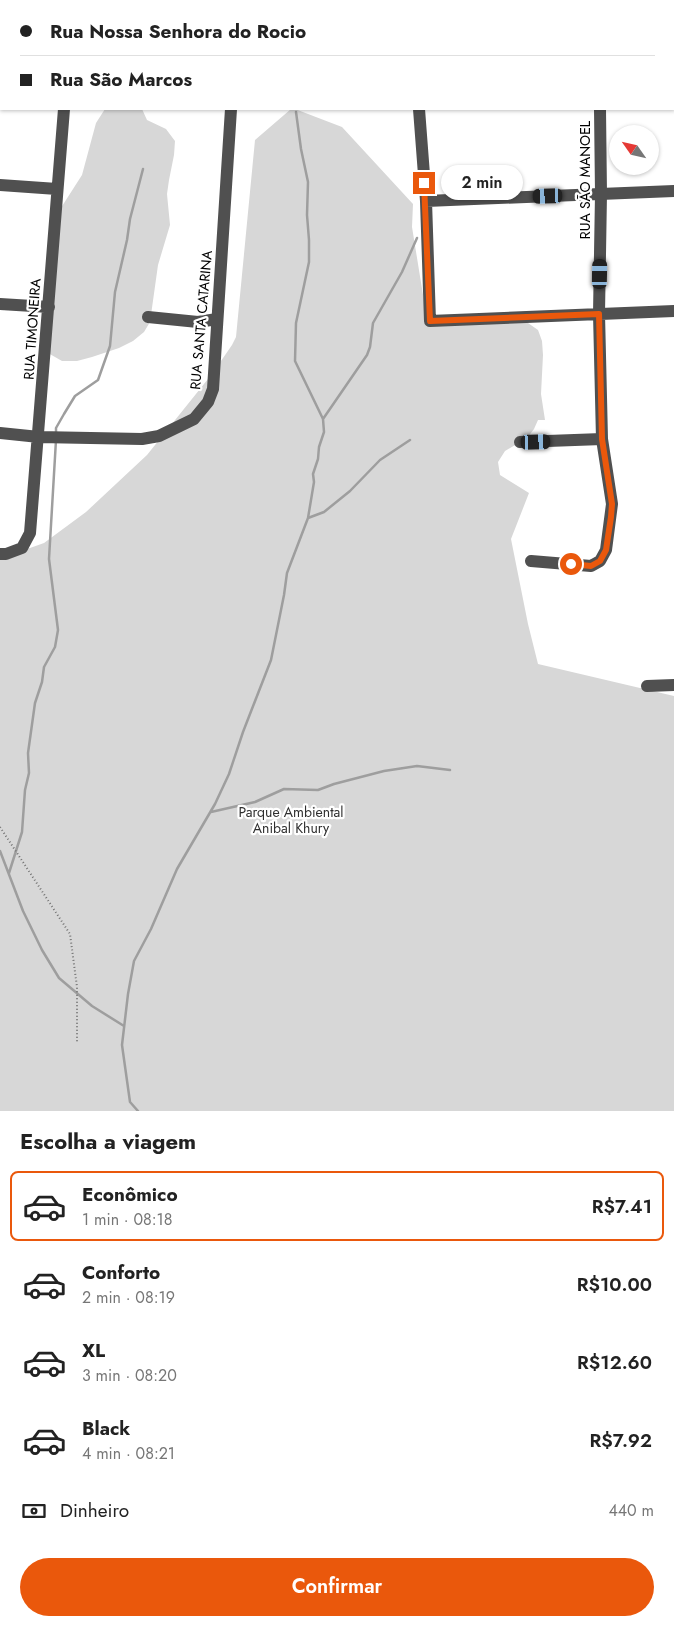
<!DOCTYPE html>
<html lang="pt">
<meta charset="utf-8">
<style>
:root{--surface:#fff;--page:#f2f2f2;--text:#222;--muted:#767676;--line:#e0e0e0;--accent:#ea580c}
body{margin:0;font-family:Jost,sans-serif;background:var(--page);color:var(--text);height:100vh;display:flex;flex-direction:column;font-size:19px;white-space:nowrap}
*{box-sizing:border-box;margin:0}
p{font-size:16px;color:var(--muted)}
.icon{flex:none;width:28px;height:28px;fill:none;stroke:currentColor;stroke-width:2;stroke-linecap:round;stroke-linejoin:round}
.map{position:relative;height:1111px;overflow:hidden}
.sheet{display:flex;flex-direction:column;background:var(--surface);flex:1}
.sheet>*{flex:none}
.guide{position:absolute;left:0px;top:0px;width:675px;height:110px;box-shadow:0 1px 4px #0004;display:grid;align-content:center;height:110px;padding:0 20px;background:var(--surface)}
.needle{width:32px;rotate:304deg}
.fabs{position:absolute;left:609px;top:125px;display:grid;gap:10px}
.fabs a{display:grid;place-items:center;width:50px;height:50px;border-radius:50%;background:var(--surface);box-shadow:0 1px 4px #0004;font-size:25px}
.end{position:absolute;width:22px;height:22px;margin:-11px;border:6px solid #ea580c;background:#fff;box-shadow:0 0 0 2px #fff}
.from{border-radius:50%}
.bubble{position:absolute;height:35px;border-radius:18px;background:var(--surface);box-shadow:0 1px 4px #0004;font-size:16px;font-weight:600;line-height:35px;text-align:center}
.car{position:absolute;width:15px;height:30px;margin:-15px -8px;border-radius:6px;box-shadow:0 0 4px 1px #0007;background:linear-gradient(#222 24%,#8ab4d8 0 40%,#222 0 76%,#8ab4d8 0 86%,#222 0)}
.guide b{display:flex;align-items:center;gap:18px;height:48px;font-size:19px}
.guide b+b{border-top:1px solid var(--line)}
.guide i{width:12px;height:12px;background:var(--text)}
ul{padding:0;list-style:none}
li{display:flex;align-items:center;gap:15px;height:70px;margin:0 10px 8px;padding:0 10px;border:2px solid transparent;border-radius:8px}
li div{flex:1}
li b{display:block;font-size:19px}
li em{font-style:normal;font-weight:600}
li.current{border-color:var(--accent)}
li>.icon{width:45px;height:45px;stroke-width:1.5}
h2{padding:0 20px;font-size:22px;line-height:60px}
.pay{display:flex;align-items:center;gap:12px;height:55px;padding:0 20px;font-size:19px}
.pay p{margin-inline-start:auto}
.cta{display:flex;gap:10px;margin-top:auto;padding:10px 20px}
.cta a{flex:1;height:58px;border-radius:30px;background:var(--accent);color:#fff;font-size:20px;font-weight:600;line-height:58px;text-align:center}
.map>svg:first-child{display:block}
.green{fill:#d7d7d7}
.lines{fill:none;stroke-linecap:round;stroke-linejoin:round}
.stream{stroke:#9e9e9e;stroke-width:2.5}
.major-casing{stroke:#dbdbdb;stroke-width:15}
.path{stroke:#727272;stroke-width:2;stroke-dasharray:1 2.5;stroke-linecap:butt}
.minor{stroke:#505050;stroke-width:12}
.major{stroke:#000;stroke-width:12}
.route{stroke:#ea580c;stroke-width:6}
.labels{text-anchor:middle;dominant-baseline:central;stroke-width:4.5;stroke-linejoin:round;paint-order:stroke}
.street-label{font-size:14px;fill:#000;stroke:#fff}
.park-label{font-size:14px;fill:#2e2e2e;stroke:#fff}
</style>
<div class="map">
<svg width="674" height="1111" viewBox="0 0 674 1111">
<rect width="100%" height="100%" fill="#fff"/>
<path class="green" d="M105 109H142L147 120 166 129 175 141 174 155 169 180 167 194 170 225 158 265 150 322 144 332 133 341 119 348 92 357 77 361H62L48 353 57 214 82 175 96 123Z
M291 109H295L342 127 413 204 412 227 424 301 437 319 528 323 538 330 542 341 543 355 541 394 545 420H538L534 429 527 438 505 451 498 462 500 475 529 493 511 539 528 624 538 664 674 696V1111H0V555L30 548 44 543 86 512 147 455 212 374 232 345 236 337 255 140Z"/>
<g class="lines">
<path class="stream" d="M323 419 367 355 370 347 373 323 402 272 417 238
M56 432V428L64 414 75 396 98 380 110 346 115 292 127 240 130 219 143 169
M308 518 324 512 350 491 380 460 410 440
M211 812 255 802 284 789 318 790 334 784 384 771 417 766 450 770
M0 851 23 911 42 950 59 978 92 1006 124 1026
M9 873 22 832 25 790 29 773 28 753 35 703 42 682 44 667 55 647 58 630 49 559 56 440
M138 1111 130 1102 122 1045 128 994 134 961 151 929 177 869 215 804 229 774 243 732 271 660 284 595 287 573 308 518 314 482 313 474 318 459 319 447 324 432 323 419 295 361 296 323 309 262V240L307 215 308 182 301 149 296 112"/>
<g class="major-casing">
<path id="major" d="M358 0 360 1
M467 1 469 0"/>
</g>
<path class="path" d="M0 827 70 934 77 987V1042"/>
<path class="minor" d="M74 1 75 0
M244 1V0
M600 1V0
M0 61H1
M419 109 426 201 430 321 674 311
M0 185 57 189
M426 201 674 191
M0 304 49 307
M148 317 198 322 217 319
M0 433 39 437 142 439 159 436 194 419 208 402 213 389 231 109
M520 442 602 439
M0 554H6L22 548 30 533 64 109
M531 561 591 566 600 561 606 550 612 504 602 439 599 314 601 194 600 109
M647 686 674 685"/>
<use href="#major" class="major"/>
</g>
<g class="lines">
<path class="route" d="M424 183 430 321 599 314 602 439 612 504 611 517 606 550 600 561 591 566 571 564"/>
</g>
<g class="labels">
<g class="street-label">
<text transform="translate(585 180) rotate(-90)">RUA SÃO MANOEL</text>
<text transform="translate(201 320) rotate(-85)">RUA SANTA CATARINA</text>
<text transform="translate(32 329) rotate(-86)">RUA TIMONEIRA</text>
</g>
<g class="park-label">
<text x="291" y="812">Parque Ambiental<tspan x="291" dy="16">Anibal Khury</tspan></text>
</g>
</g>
</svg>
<div class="fabs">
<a><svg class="needle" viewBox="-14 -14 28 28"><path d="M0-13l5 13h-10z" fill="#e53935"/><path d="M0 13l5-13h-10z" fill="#767676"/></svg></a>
</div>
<i class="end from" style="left:571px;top:564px"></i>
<i class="end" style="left:424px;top:183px"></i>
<div class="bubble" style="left:441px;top:165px;width:82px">2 min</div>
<i class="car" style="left:548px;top:196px;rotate:268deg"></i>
<i class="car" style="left:600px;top:274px;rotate:1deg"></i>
<i class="car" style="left:536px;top:442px;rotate:88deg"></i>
<div class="guide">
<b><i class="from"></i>Rua Nossa Senhora do Rocio</b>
<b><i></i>Rua São Marcos</b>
</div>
</div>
<section class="sheet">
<h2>Escolha a viagem</h2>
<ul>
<li class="current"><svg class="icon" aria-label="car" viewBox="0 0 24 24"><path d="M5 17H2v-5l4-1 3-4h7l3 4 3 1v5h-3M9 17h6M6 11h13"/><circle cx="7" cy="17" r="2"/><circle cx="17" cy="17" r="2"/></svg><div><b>Econômico</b><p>1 min · 08:18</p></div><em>R$7.41</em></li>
<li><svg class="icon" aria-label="car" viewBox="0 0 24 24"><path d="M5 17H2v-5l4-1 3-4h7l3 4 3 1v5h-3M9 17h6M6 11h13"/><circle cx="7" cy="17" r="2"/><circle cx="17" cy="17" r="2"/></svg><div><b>Conforto</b><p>2 min · 08:19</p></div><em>R$10.00</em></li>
<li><svg class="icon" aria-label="car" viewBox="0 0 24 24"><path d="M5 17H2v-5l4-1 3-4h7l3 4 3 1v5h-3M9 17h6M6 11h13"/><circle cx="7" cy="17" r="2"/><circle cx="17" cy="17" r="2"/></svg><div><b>XL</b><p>3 min · 08:20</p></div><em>R$12.60</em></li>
<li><svg class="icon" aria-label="car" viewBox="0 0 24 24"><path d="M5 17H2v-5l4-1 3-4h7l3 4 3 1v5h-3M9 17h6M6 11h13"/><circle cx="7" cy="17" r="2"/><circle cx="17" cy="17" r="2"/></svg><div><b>Black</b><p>4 min · 08:21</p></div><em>R$7.92</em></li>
</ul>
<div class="pay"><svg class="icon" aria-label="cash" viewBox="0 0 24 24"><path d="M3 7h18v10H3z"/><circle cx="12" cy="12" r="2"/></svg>Dinheiro<p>440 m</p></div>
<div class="cta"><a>Confirmar</a></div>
</section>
